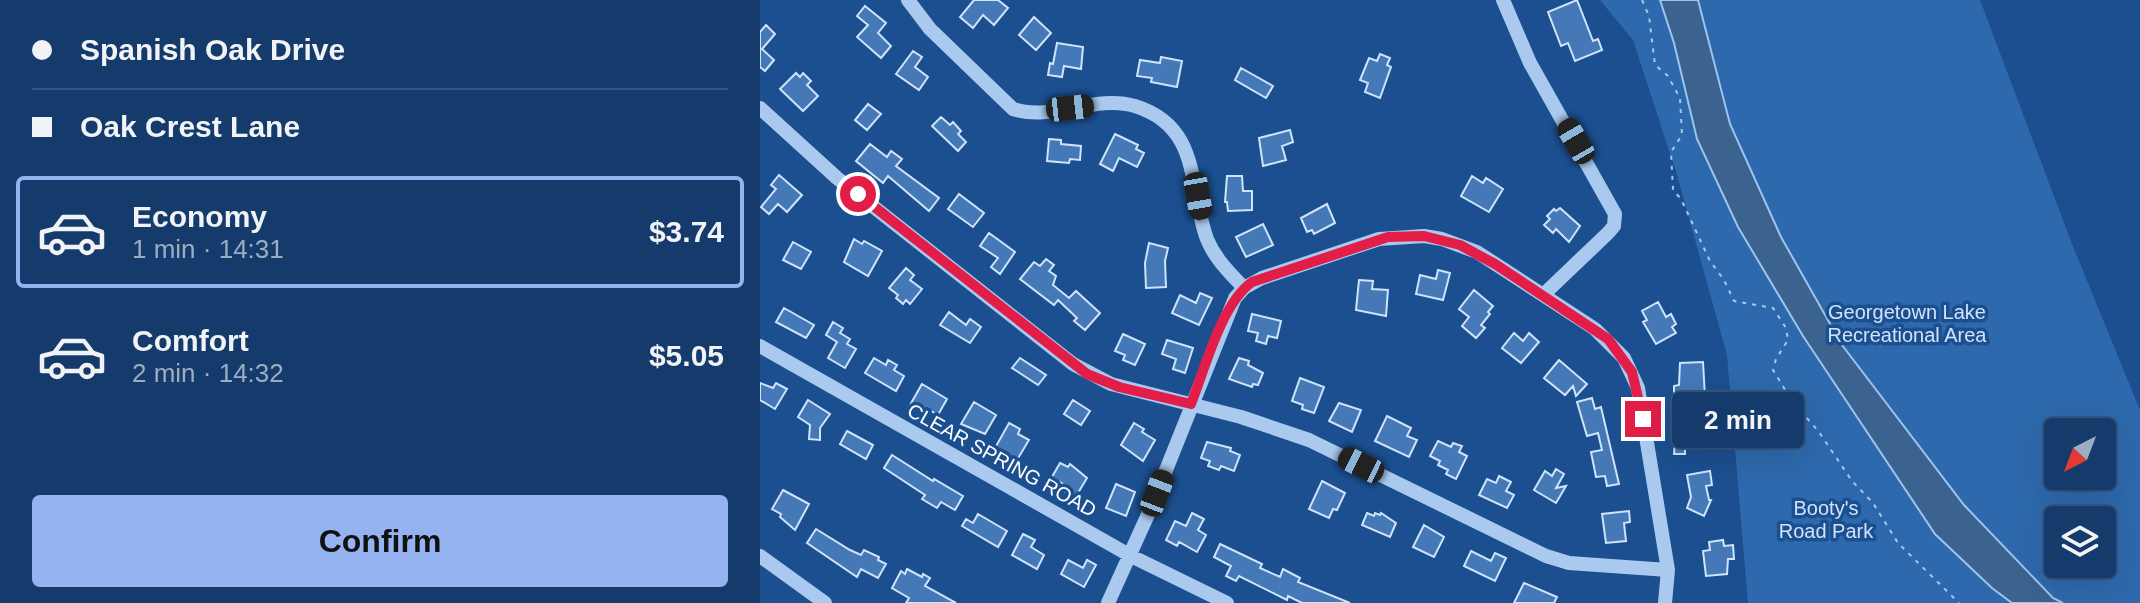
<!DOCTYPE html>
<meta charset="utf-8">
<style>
:root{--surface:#143b6b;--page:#1d4271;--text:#f1f3f6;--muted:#9dadc1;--line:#33557e;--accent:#95b2f1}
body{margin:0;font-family:Helvetica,sans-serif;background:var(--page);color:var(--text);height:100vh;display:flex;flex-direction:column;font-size:30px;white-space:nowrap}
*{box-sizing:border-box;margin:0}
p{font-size:26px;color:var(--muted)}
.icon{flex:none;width:44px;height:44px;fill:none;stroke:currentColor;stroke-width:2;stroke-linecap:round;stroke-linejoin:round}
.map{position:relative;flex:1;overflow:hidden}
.panel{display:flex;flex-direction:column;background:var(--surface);width:760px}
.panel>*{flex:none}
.banner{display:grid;align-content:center;height:176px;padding:0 32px;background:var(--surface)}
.needle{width:52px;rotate:222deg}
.controls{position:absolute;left:1284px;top:418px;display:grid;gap:16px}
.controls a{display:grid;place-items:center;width:72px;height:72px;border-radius:8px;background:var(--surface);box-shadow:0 8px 32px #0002,0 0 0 2px var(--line);font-size:40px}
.end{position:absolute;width:36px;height:36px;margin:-18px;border:10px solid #e11d48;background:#fff;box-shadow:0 0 0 4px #fff}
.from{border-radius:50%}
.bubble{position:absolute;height:56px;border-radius:8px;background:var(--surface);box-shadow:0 8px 32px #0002,0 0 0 2px var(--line);font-size:26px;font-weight:700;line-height:56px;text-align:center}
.car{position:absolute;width:24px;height:48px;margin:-24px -12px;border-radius:10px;box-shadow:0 0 6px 2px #0007;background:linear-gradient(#222 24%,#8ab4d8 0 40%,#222 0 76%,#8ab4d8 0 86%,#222 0)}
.banner b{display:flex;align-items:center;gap:28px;height:76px;font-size:30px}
.banner b+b{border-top:2px solid var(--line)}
.banner i{width:20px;height:20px;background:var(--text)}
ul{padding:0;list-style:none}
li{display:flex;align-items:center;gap:24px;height:112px;margin:0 16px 12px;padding:0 16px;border:4px solid transparent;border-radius:8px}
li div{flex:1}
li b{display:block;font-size:30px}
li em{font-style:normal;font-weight:700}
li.current{border-color:var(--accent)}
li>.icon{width:72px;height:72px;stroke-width:1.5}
.cta{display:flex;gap:16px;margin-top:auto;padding:16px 32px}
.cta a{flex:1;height:92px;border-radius:8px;background:var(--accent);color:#111;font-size:32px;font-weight:700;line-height:92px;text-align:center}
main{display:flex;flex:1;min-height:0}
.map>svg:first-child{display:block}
.green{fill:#2e69ad;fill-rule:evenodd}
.water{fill:#3c6290;stroke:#9cc4f0;stroke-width:2}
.building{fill:#4478b7;stroke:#cfe3fa;stroke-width:2}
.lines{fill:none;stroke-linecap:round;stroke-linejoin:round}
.path{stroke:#a9c9ee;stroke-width:2;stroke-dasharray:4 6;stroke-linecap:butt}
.minor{stroke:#a9c9ee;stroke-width:14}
.route{stroke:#e11d48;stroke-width:10}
.labels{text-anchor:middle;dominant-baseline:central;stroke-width:7;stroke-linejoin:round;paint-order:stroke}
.park-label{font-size:20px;fill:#cfe3fa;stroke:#1b4f8f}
.street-label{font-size:20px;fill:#fff;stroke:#1b4f8f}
</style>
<main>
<section class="panel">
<div class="banner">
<b><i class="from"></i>Spanish Oak Drive</b>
<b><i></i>Oak Crest Lane</b>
</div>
<ul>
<li class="current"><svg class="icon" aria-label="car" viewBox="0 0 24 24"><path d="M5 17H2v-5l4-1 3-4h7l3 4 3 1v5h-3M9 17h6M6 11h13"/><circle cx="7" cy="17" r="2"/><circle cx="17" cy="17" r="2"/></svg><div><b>Economy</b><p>1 min · 14:31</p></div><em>$3.74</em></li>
<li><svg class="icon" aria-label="car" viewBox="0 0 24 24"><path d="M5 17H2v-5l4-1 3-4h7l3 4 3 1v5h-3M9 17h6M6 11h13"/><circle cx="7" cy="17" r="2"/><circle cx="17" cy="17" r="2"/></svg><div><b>Comfort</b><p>2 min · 14:32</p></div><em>$5.05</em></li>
</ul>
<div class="cta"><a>Confirm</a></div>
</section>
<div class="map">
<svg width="1380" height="603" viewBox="0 0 1380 603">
<rect width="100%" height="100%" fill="#1b4f8f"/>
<path class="green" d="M840 0H1220L1312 244 1380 410V603H988L967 355 917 175 873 40ZM1298 432H1342V476H1298ZM1298 520H1342V564H1298Z"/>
<path class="water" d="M900 0H938L970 124 1021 237 1082 345 1204 505 1293 598 1303 603H1252L1232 588 1175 534 1043 336 978 227 937 139 914 43Z"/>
<path class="building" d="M214 0H238L248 8 234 25 223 15 213 28 200 17Z
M817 0 833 41 838 39 842 50 815 61 808 43 801 46 788 12Z
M105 6 126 23 118 33 131 46 121 58 97 37 108 25 97 16Z
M274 17 291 33 276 50 259 35Z
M6 25 15 34 2 49 14 60 5 71 0 67V32Z
M297 43 323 47 321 69 304 66 302 77 288 75 290 63 293 64Z
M153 51 162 57 155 67 168 77 159 90 136 74Z
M620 54 630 58 627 65 631 67 620 98 605 92 608 83 600 80 609 58 617 61Z
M401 57 422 61 417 87 391 82 392 78 377 76 380 60 400 63Z
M481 68 513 86 506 98 475 80Z
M36 73 40 77 43 73 51 81 47 85 58 96 43 111 20 89Z
M108 104 121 114 107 130 95 120Z
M181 117 190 125 193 122 201 131 198 134 206 142 198 151 172 126Z
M530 130 533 142 522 146 526 160 503 166 499 138Z
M355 134 378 145 376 149 384 153 377 167 359 158 353 171 340 164Z
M289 139 301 140V144L321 146 320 160 310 159 309 163 287 161Z
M110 144 127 157 131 151 142 159 136 166 179 198 169 211 128 176 123 183 96 161Z
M19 175 42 195 27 212 18 204 9 214 1 207 16 189 11 185Z
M467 176H482L483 191H492V210L468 211 467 202H465Z
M712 176 723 183 726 178 743 189 729 212 701 196Z
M199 194 224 213 213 227 188 209Z
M567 204 575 223 554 234 552 230 547 232 541 218Z
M800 208 820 226 809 242 796 229 793 233 784 225 790 219 787 216 794 209 796 211Z
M503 224 513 245 486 257 476 237Z
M229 233 255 252 240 274 231 267 238 258 220 246Z
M94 239 102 244 104 241 122 251 108 276 84 262Z
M33 242 51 252 41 269 23 260Z
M389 243 408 248 405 261 406 287 386 288 385 263Z
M286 259 294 265 289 271 296 276 293 285 309 298 316 291 340 313 325 330 314 321 317 318 298 300 294 305 260 279 274 262 280 266Z
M146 268 154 275 150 280 162 289 150 304 146 300 143 304 136 298 138 295 129 288Z
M678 270 690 273 683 300 656 294 660 275 676 279Z
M599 280 613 281 612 289 628 290 626 316 596 310Z
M714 290 733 306 728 312 730 314 721 325 725 328 716 338 702 326 709 317 699 309Z
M440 293 452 298 439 325 412 313 420 295 436 303Z
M898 302 906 317 911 314 916 324 912 327 916 333 896 344 883 322 887 320 882 311Z
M24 308 54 325 46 338 16 322Z
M189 312 206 325 210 319 221 327 210 343 180 325Z
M492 314 521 321 517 338 508 336 506 344 496 341 498 333 488 331Z
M73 322 83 328 80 333 90 339 87 344 96 349 85 368 68 358 77 342 66 335Z
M754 333 763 341 769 333 779 342 761 363 742 348Z
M363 334 385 344 375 365 363 360 365 355 355 351Z
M407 340 433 348 425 373 413 369 416 359 402 354Z
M114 358 126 365 128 360 137 365 134 370 144 376 136 391 105 373Z
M260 358 286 375 278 385 252 368Z
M479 358 489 361 488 365 503 373 498 385 493 384 492 387 469 379Z
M799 360 827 384 816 396 813 386 805 395 784 378Z
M943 362 945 397 914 399V386L919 385 920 363Z
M540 378 564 387 554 413 542 409 543 405 532 401Z
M0 383 13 388 16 383 27 389 15 409 0 400Z
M162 384 187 399 178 415 164 407 161 411 150 405Z
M832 398 835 409 841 407 859 484 847 486 845 476 836 477 831 452 842 450 838 433 827 436 817 402Z
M48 400 70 414 60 428V440L49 439 50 425 38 417Z
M313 400 330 411 321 425 304 414Z
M214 402 236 415 225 434 201 424Z
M579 403 601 410 592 432 569 421Z
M914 415 943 416 942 448H925V454H914L915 440H919V425H913Z
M627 416 651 428 647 436 657 440 649 457 615 441Z
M249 423 260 429 258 434 269 440 257 460 235 448Z
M374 423 384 429 382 432 395 440 383 461 361 445Z
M87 431 113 445 106 459 80 444Z
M678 441 691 447 693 443 702 446 699 452 707 456 696 479 686 474 688 470 678 465 680 461 670 456Z
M447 442 471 448 470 451 480 455 474 471 461 466 459 470 448 466 450 461 441 458Z
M132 455 173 481 174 479 203 496 195 510 181 502 177 508 162 499 165 495 124 468Z
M300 463 308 467 310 464 327 478 315 498 305 492 308 487 292 477Z
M796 469 804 474 796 488 806 486 796 503 774 490 785 471 792 476Z
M950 471 952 485 946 486 949 500H951L944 516 927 508 931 497 927 475Z
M739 476 751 482 746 491 754 495 747 508 719 495 727 479 736 483Z
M562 481 585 493 577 510 573 509 569 518 549 509Z
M356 484 375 492 366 516 346 508Z
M23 490 49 504 35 530 20 517 21 514 12 509Z
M869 511 870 522 864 523 866 541 846 543 842 514Z
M432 513 444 519 438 530 446 535 437 552 419 542 417 546 406 540 415 521 426 526Z
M607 513 614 516 615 513 620 515 621 513 636 523 630 537 602 525Z
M218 514 247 531 238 547 202 526 206 519 213 523Z
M664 525 684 537 674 557 653 547Z
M56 529 90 550 101 555 104 550 119 557 118 560 126 564 118 578 101 569 97 577 47 543Z
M263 534 275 540 271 547 284 555 277 569 252 555Z
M963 540 964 546 973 545 974 559H968L967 574 946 576 943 551 950 550 949 542Z
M460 544 502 564 500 568 520 577 523 569 540 578 538 582 590 603H542L528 596 527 600 479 576 476 581 466 576 471 566 454 557Z
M711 551 731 561 735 553 746 558 735 581 704 566Z
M308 560 323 568 327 560 336 565 324 587 301 574Z
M147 569 162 577 163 574 170 578 165 586 196 603H146L149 598 132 588 141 571 145 574Z
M764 583 797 597 794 603H754Z"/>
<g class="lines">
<path class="path" d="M882 0 889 16 895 65 908 76 920 98 922 135 911 152 913 190 921 199 950 261 964 280 974 301 1013 308 1026 328 1028 340 1016 359 1013 370 1032 401 1059 432 1092 481 1113 503 1138 543 1199 603"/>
<path class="minor" d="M148 0 170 29 253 109C292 122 335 94 375 106 442 127 428 188 447 239 455 259 470 273 484 288
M743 0 770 63 855 214 854 226 848 233 783 295
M0 108 77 178 313 364 351 384 481 417 549 440 786 556 809 563 908 570
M0 346 371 556 467 603
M0 556 65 603
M348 603 390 510 475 298 484 288 502 278 619 239 664 236 682 239 717 252 835 329 864 358 878 388 908 570 905 603"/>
</g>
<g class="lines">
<path class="route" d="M98 194 327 374 359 387 431 404C445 369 461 304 492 282L628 237 664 236 700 245 735 264 848 339 872 372 883 419"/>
</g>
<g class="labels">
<g class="park-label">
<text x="1147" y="312">Georgetown Lake<tspan x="1147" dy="23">Recreational Area</tspan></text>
<text x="1066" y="508">Booty's<tspan x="1066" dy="23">Road Park</tspan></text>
</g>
<g class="street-label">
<text transform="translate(242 460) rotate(29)">CLEAR SPRING ROAD</text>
</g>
</g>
</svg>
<div class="controls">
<a><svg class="needle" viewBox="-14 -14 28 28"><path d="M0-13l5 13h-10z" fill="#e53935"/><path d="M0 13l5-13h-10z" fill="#9dadc1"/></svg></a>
<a><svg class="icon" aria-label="layers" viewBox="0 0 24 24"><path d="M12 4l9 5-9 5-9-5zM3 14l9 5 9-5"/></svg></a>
</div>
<i class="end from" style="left:98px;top:194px"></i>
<i class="end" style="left:883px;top:419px"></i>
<div class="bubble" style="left:912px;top:392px;width:132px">2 min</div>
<i class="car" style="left:310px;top:108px;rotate:84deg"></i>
<i class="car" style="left:816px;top:141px;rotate:330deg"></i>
<i class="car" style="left:438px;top:196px;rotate:170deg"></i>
<i class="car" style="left:601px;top:465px;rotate:296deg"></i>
<i class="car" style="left:397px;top:493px;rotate:21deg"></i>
</div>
</main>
